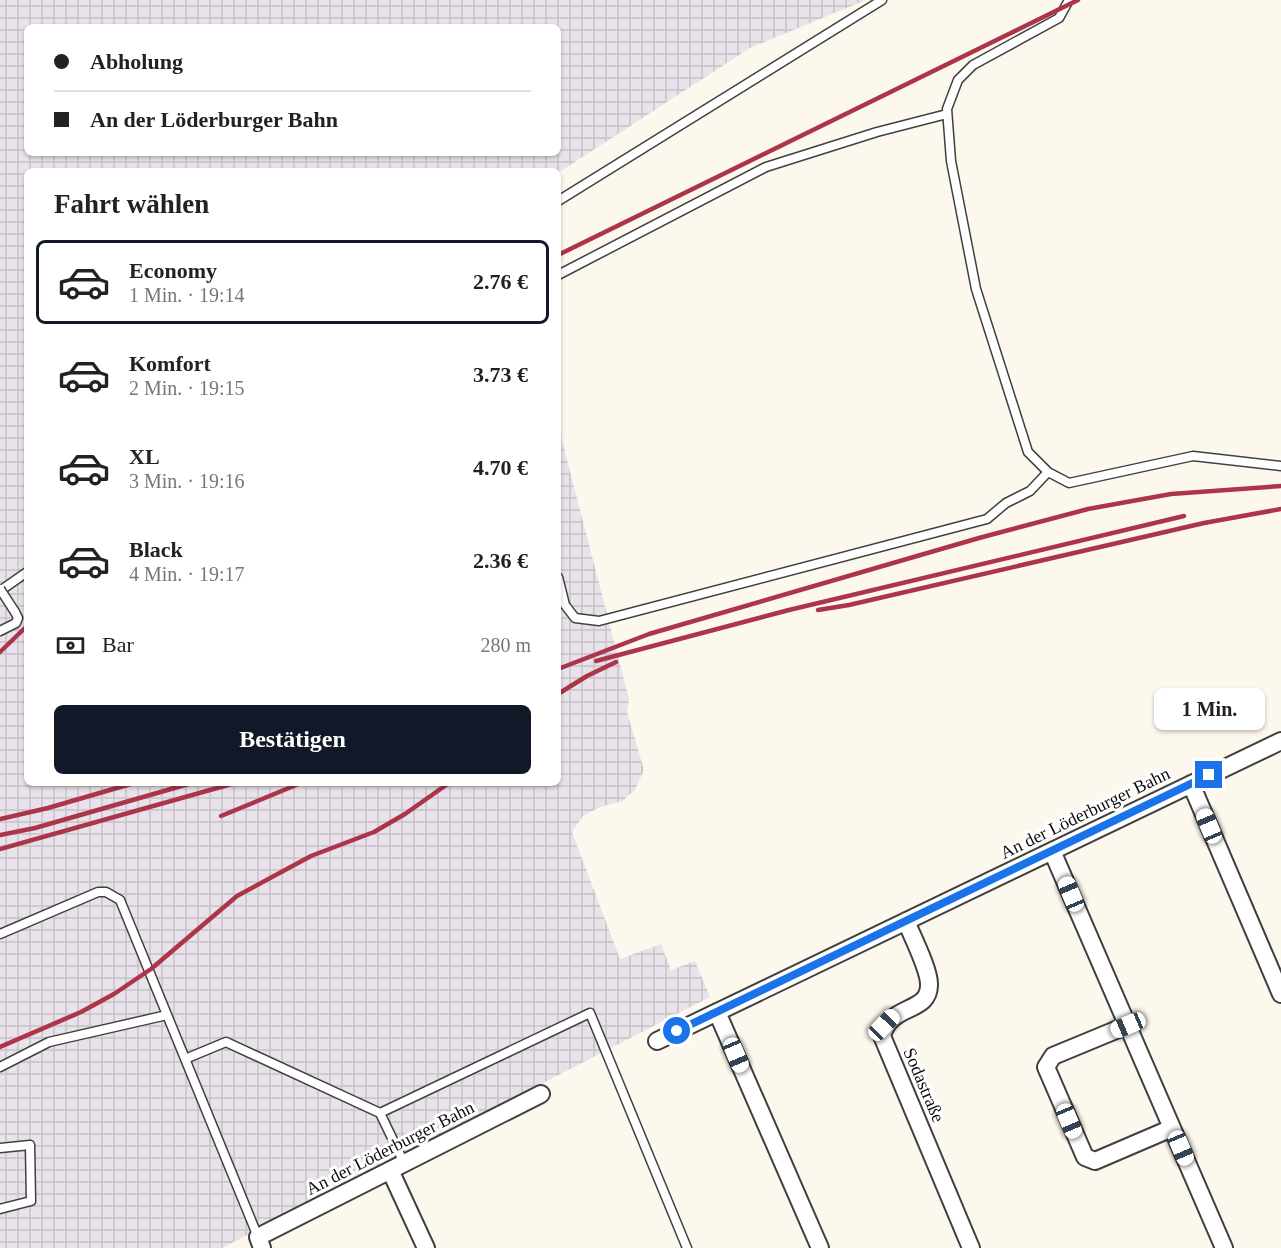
<!DOCTYPE html>
<html lang="de">
<meta charset="utf-8">
<style>
:root{--surface:#fff;--page:#f2f2f2;--text:#222;--muted:#767676;--line:#e0e0e0;--accent:#111827}
body{margin:0;font-family:Georgia,serif;background:var(--page);color:var(--text);height:100vh;display:flex;flex-direction:column;font-size:22px;white-space:nowrap}
*{box-sizing:border-box;margin:0}
p{font-size:20px;color:var(--muted)}
.icon{flex:none;width:33px;height:33px;fill:none;stroke:currentColor;stroke-width:2;stroke-linecap:round;stroke-linejoin:round}
.map{position:relative;flex:1;overflow:hidden}
.sheet{position:absolute;left:24px;top:168px;width:537px;height:618px;display:flex;flex-direction:column;background:var(--surface);border-radius:9px;box-shadow:0 2px 4px #0004}
.sheet>*{flex:none}
.top-card{position:absolute;left:24px;top:24px;width:537px;height:132px;border-radius:9px;box-shadow:0 2px 4px #0004;display:grid;align-content:center;height:132px;padding:0 30px;background:var(--surface)}
.end{position:absolute;width:27px;height:27px;margin:-14px;border:8px solid #1a73e8;background:#fff;box-shadow:0 0 0 3px #fff}
.from{border-radius:50%}
.bubble{position:absolute;height:42px;border-radius:9px;background:var(--surface);box-shadow:0 2px 4px #0004;font-size:20px;font-weight:700;line-height:42px;text-align:center}
.car{position:absolute;width:18px;height:36px;margin:-18px -9px;border-radius:8px;box-shadow:0 0 4px 2px #0007;background:linear-gradient(#fff 24%,#345 0 40%,#fff 0 76%,#345 0 86%,#fff 0)}
.top-card b{display:flex;align-items:center;gap:21px;height:57px;font-size:22px}
.top-card b+b{border-top:2px solid var(--line)}
.top-card i{width:15px;height:15px;background:var(--text)}
ul{padding:0;list-style:none}
li{display:flex;align-items:center;gap:18px;height:84px;margin:0 12px 9px;padding:0 18px;border:3px solid transparent;border-radius:9px}
li div{flex:1}
li b{display:block;font-size:22px}
li em{font-style:normal;font-weight:700}
li.selected{border-color:var(--accent)}
li>.icon{width:54px;height:54px;stroke-width:1.5}
h2{padding:0 30px;font-size:27px;line-height:72px}
.pay{display:flex;align-items:center;gap:15px;height:66px;padding:0 30px;font-size:22px}
.pay p{margin-inline-start:auto}
.action{display:flex;gap:12px;margin-top:auto;padding:12px 30px}
.action a{flex:1;height:69px;border-radius:9px;background:var(--accent);color:#fff;font-size:24px;font-weight:700;line-height:69px;text-align:center}
.map>svg:first-child{display:block}
.industrial{fill:url(#industrial-grid);fill-rule:evenodd}
.lines{fill:none;stroke-linecap:round;stroke-linejoin:round}
.service-casing{stroke:#404040;stroke-width:11}
.minor-casing{stroke:#404040;stroke-width:20}
.service{stroke:#fff;stroke-width:8}
.minor{stroke:#fff;stroke-width:16}
.rail{stroke:#ac3549;stroke-width:4.5}
.service-bridge-casing{stroke:#404040;stroke-width:11;stroke-linecap:butt}
.service-bridge{stroke:#fff;stroke-width:8}
.route{stroke:#1a73e8;stroke-width:8}
.labels{text-anchor:middle;dominant-baseline:central;stroke-width:6;stroke-linejoin:round;paint-order:stroke}
.street-label{font-size:18px;fill:#0d0d0d;stroke:#fff}
</style>
<div class="map">
<svg width="1281" height="1248" viewBox="0 0 1281 1248">
<defs>
<pattern id="industrial-grid" width="8" height="8" patternUnits="userSpaceOnUse" patternTransform="scale(1.5)"><rect width="8" height="8" fill="#e9e2ea"/><path d="M0 4h8M4 0v8" fill="none" stroke="#c7c1c8"/></pattern>
</defs>
<rect width="100%" height="100%" fill="#fdf8ee"/>
<path class="industrial" d="M0 0H866L750 48 558 173V171H27V783H558V425L629 699 627 712 644 770 635 790 622 801 600 807 583 816 572 832 620 959 661 944 671 970 695 961 710 997 222 1248H0ZM27 27H558V153H27Z"/>
<g class="lines">
<g class="service-casing">
<path id="service" d="M1069 0 1059 18 973 65 958 80 947 109 951 161 976 289 1028 452 1048 472 1069 483 1193 456 1281 466
M558 201 882 0
M558 275 766 167 877 132 947 114
M558 577 565 605 575 618 599 621 987 519 1006 503 1030 491 1048 472
M0 591 27 572
M0 631 16 623 18 618 15 612
M0 934 98 892H106L120 900 258 1237
M185 1059 226 1042 380 1113 404 1163
M0 1067 49 1042 167 1015
M380 1113 590 1013 687 1248
M0 1148 30 1145 31 1201 0 1209"/>
</g>
<g class="minor-casing">
<path id="minor" d="M1191 784 1281 994
M1052 851 1224 1248
M906 921C912 936 929 969 929 984 930 1014 890 1003 882 1036L971 1248
M717 1012 820 1248
M1128 1025 1053 1056 1046 1067 1085 1157 1095 1161 1172 1128
M657 1041 1281 741
M390 1170 426 1248
M262 1248 258 1237 541 1094"/>
</g>
<use href="#service" class="service"/>
<use href="#minor" class="minor"/>
<path class="rail" d="M558 255 1078 0
M818 610 849 605 1204 523 1281 509
M0 652 27 626
M596 661 789 610 1184 516
M558 669 649 634 979 538 1088 509 1171 494 1281 486
M558 694 587 676 616 662
M221 816 301 783
M0 819 48 808 134 783
M0 835 35 828 192 783
M0 849 235 783
M0 1047 81 1012 114 994 151 969 237 896 311 856 374 832 405 814 449 783"/>
<g class="service-bridge-casing">
<path id="service-bridge" d="M0 589 15 612"/>
</g>
<use href="#service-bridge" class="service-bridge"/>
</g>
<g class="lines">
<path class="route" d="M677 1031 1209 775"/>
</g>
<g class="labels">
<g class="street-label">
<text transform="translate(1085 813) rotate(-26)">An der Löderburger Bahn</text>
<text transform="translate(924 1085) rotate(67)">Sodastraße</text>
<text transform="translate(390 1148) rotate(-27)">An der Löderburger Bahn</text>
</g>
</g>
</svg>
<i class="end from" style="left:677px;top:1031px"></i>
<i class="end" style="left:1209px;top:775px"></i>
<div class="bubble" style="left:1154px;top:688px;width:111px">1 Min.</div>
<i class="car" style="left:1209px;top:826px;rotate:337deg"></i>
<i class="car" style="left:1071px;top:894px;rotate:337deg"></i>
<i class="car" style="left:884px;top:1025px;rotate:44deg"></i>
<i class="car" style="left:1128px;top:1025px;rotate:247deg"></i>
<i class="car" style="left:736px;top:1055px;rotate:157deg"></i>
<i class="car" style="left:1069px;top:1121px;rotate:157deg"></i>
<i class="car" style="left:1181px;top:1148px;rotate:157deg"></i>
<div class="top-card">
<b><i class="from"></i>Abholung</b>
<b><i></i>An der Löderburger Bahn</b>
</div>
<section class="sheet">
<h2>Fahrt wählen</h2>
<ul>
<li class="selected"><svg class="icon" aria-label="car" viewBox="0 0 24 24"><path d="M5 17H2v-5l4-1 3-4h7l3 4 3 1v5h-3M9 17h6M6 11h13"/><circle cx="7" cy="17" r="2"/><circle cx="17" cy="17" r="2"/></svg><div><b>Economy</b><p>1 Min. · 19:14</p></div><em>2.76 €</em></li>
<li><svg class="icon" aria-label="car" viewBox="0 0 24 24"><path d="M5 17H2v-5l4-1 3-4h7l3 4 3 1v5h-3M9 17h6M6 11h13"/><circle cx="7" cy="17" r="2"/><circle cx="17" cy="17" r="2"/></svg><div><b>Komfort</b><p>2 Min. · 19:15</p></div><em>3.73 €</em></li>
<li><svg class="icon" aria-label="car" viewBox="0 0 24 24"><path d="M5 17H2v-5l4-1 3-4h7l3 4 3 1v5h-3M9 17h6M6 11h13"/><circle cx="7" cy="17" r="2"/><circle cx="17" cy="17" r="2"/></svg><div><b>XL</b><p>3 Min. · 19:16</p></div><em>4.70 €</em></li>
<li><svg class="icon" aria-label="car" viewBox="0 0 24 24"><path d="M5 17H2v-5l4-1 3-4h7l3 4 3 1v5h-3M9 17h6M6 11h13"/><circle cx="7" cy="17" r="2"/><circle cx="17" cy="17" r="2"/></svg><div><b>Black</b><p>4 Min. · 19:17</p></div><em>2.36 €</em></li>
</ul>
<div class="pay"><svg class="icon" aria-label="cash" viewBox="0 0 24 24"><path d="M3 7h18v10H3z"/><circle cx="12" cy="12" r="2"/></svg>Bar<p>280 m</p></div>
<div class="action"><a>Bestätigen</a></div>
</section>
</div>
